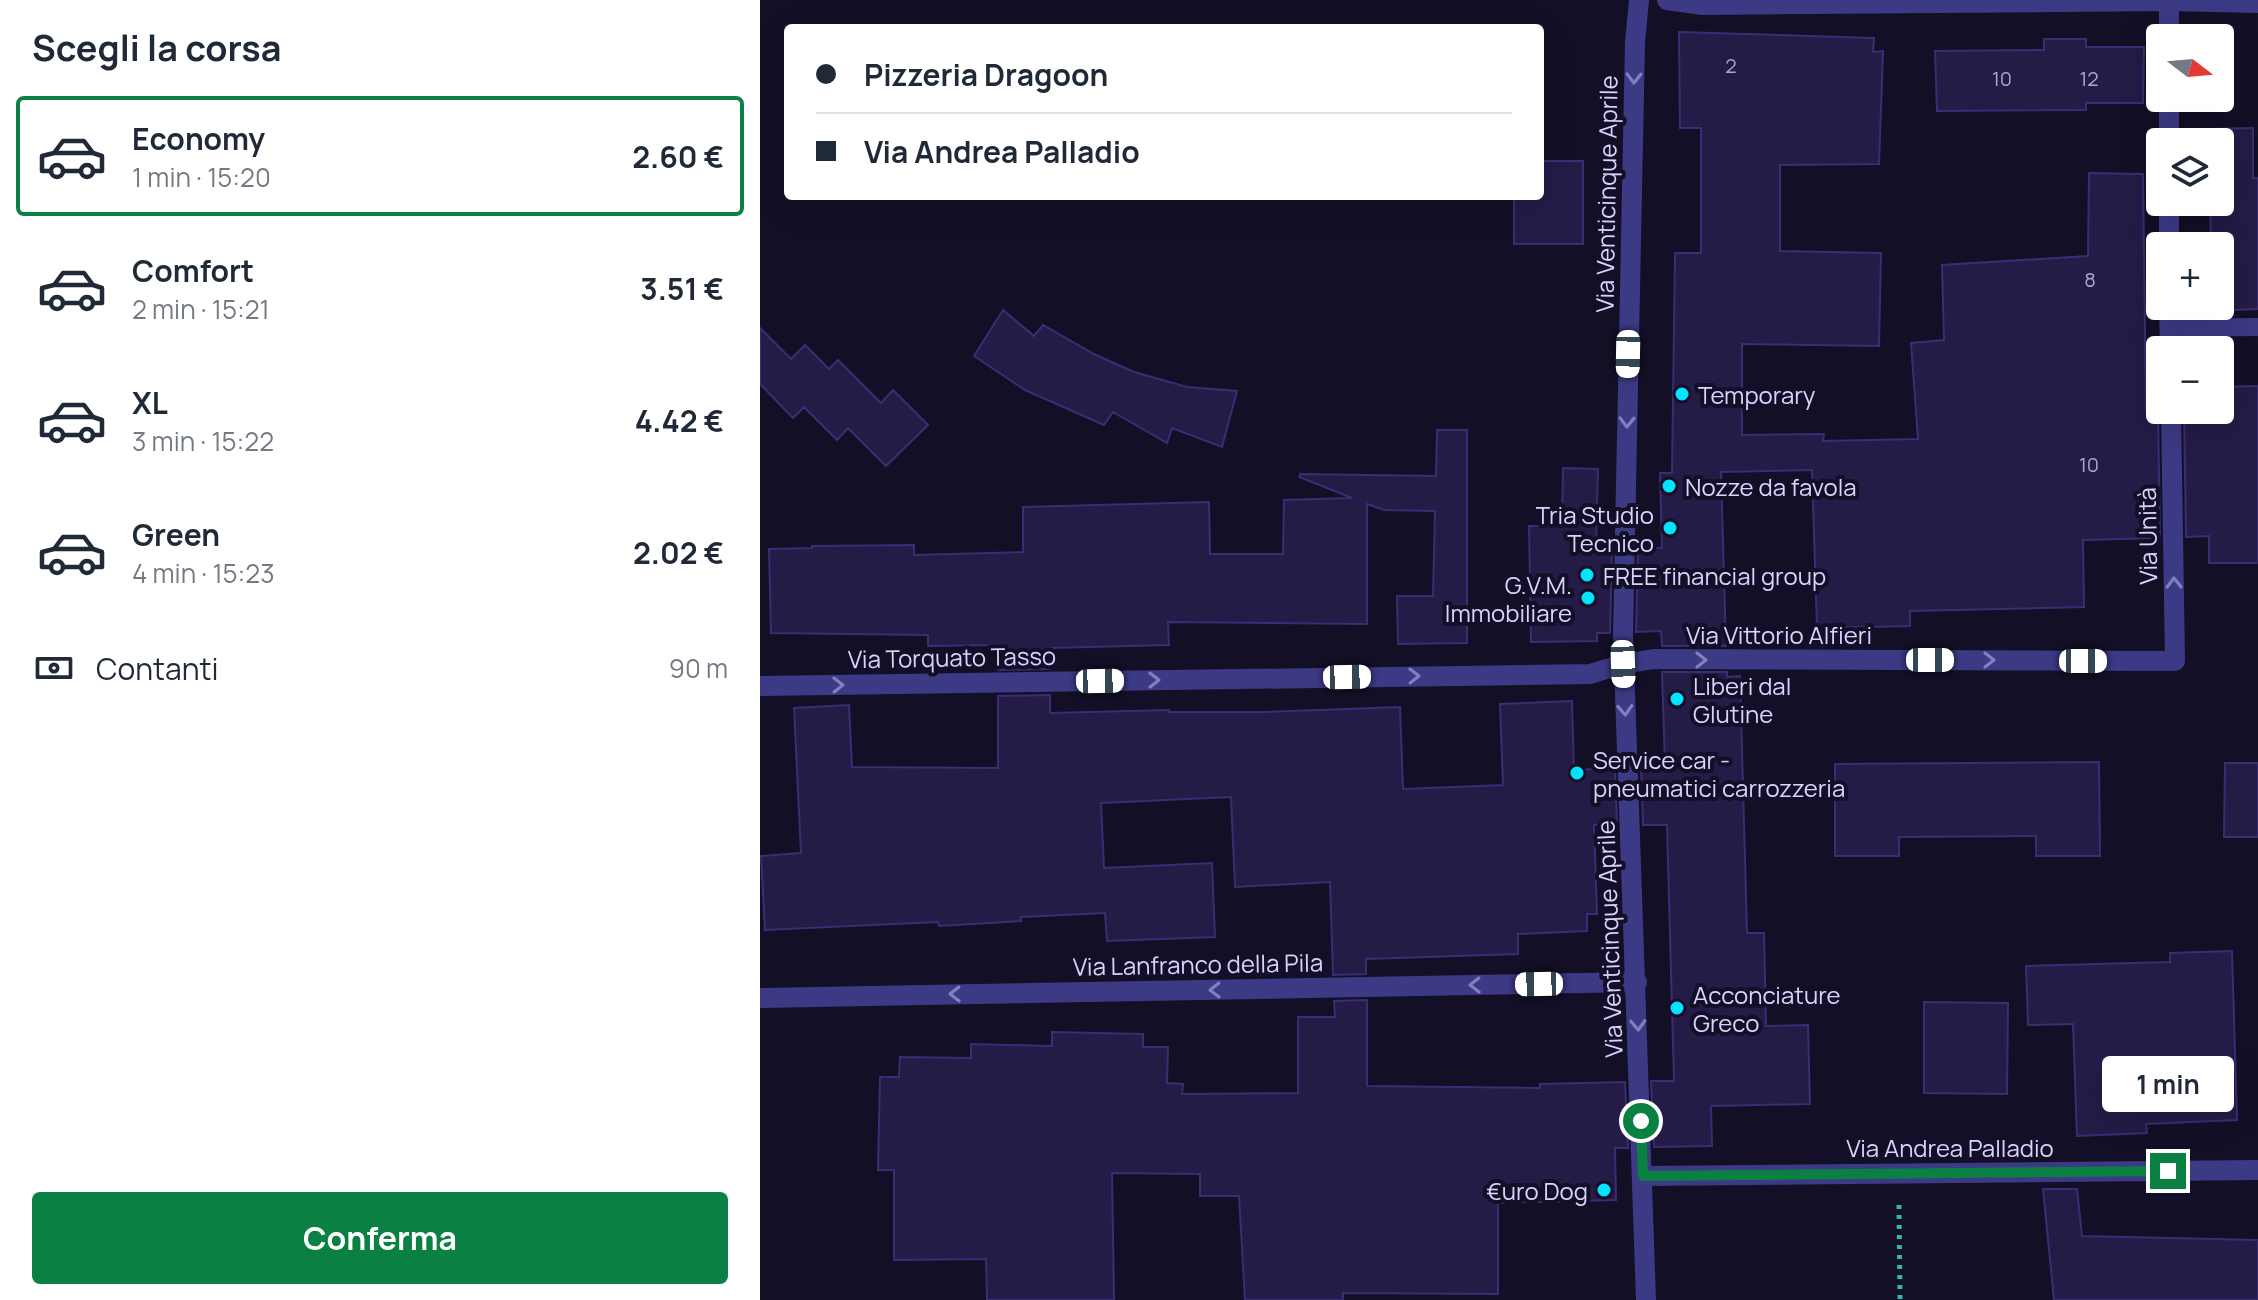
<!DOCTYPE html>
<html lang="it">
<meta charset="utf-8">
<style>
:root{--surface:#fff;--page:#f2f2f3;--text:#1f2937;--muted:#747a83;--line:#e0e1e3;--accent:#0b8043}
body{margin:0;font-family:Manrope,sans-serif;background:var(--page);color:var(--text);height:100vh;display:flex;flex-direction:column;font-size:30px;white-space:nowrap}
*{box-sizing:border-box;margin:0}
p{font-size:26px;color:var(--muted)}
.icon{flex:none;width:44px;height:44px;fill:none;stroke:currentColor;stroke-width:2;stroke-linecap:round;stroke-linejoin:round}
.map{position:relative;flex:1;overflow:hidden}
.panel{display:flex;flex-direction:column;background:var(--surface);width:760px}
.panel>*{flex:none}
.hud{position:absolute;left:24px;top:24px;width:760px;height:176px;border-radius:8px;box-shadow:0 8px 32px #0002;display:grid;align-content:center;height:176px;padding:0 32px;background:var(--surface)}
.needle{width:52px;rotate:106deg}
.tools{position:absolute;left:1386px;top:24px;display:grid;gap:16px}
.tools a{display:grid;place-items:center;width:88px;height:88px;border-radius:8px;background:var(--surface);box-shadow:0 8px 32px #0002;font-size:40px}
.end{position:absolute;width:36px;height:36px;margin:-18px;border:10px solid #0b8043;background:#fff;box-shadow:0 0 0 4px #fff}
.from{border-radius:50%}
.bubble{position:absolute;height:56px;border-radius:8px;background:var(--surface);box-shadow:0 8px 32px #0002;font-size:26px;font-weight:700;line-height:56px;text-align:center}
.car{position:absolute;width:24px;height:48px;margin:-24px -12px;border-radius:10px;box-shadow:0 0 6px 2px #0007;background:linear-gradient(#fff 24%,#345 0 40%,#fff 0 76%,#345 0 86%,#fff 0)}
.hud b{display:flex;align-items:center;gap:28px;height:76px;font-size:30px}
.hud b+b{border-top:2px solid var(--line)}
.hud i{width:20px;height:20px;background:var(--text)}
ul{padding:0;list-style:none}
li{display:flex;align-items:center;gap:24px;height:120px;margin:0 16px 12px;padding:0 16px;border:4px solid transparent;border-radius:8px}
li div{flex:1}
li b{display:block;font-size:30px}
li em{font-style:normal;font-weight:700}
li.current{border-color:var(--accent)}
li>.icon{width:72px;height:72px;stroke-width:1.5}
h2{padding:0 32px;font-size:36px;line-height:96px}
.pay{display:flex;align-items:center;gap:20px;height:88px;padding:0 32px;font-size:30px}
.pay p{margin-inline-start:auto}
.primary-button{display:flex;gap:16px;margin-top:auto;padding:16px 32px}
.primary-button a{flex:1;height:92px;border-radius:8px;background:var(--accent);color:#fff;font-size:32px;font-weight:700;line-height:92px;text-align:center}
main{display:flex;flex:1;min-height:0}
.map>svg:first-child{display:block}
.building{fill:#241b47;stroke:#3b2d73;stroke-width:2}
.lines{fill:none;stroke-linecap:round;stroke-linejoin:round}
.path{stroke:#2fb8b0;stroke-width:5;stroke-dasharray:4 6;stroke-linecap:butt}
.lane{stroke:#3d3a85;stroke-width:18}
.street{stroke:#3d3a85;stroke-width:20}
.oneway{stroke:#837fbc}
.route{stroke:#0b8043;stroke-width:10}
.poi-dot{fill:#00e5ff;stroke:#130f26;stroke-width:3}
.labels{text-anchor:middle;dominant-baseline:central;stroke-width:8;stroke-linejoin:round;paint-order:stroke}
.number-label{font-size:20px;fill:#aca6d1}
.street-label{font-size:24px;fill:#d9d4ff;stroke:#130f26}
.poi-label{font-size:24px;fill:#d9d4ff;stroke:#130f26;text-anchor:start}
</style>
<main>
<section class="panel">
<h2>Scegli la corsa</h2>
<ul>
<li class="current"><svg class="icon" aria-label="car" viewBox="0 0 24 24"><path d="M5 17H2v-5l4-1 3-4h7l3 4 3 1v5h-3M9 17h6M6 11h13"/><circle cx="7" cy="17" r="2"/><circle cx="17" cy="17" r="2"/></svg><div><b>Economy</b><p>1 min · 15:20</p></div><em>2.60 €</em></li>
<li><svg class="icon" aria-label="car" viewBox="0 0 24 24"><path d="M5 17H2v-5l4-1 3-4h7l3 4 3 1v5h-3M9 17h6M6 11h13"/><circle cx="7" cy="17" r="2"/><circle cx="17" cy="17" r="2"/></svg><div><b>Comfort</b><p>2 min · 15:21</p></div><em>3.51 €</em></li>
<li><svg class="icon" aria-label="car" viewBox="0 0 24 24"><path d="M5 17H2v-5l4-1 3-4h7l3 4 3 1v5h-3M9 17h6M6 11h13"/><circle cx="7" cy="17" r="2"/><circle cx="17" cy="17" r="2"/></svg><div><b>XL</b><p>3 min · 15:22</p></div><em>4.42 €</em></li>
<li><svg class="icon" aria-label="car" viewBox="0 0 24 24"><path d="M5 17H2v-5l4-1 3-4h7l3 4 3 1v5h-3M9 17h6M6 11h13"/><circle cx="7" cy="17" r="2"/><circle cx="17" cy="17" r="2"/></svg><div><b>Green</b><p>4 min · 15:23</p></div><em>2.02 €</em></li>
</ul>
<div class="pay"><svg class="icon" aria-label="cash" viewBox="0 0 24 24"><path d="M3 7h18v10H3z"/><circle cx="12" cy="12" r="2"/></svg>Contanti<p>90 m</p></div>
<div class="primary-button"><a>Conferma</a></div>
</section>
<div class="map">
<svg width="1498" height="1300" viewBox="0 0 1498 1300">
<rect width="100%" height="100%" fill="#130f26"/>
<path class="building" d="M919 32 1114 38 1113 52 1123 51 1119 164 1020 165V251L1121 253 1119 346 982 344V435L1064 434 1063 441 1158 439 1151 343 1184 340 1182 265 1328 256 1329 173 1383 174 1386 410H1398L1400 538 1323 540 1324 607 1150 611V626L1057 628 1052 470 961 472 966 646H902L901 631 876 632 878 548H902L900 473H912L915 253H941V128H920Z
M1284 39H1326V47H1384L1383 103H1326V110L1177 111 1175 51 1284 50Z
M1493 128V178H1498V309L1453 311V306H1460V246H1451L1450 202H1460V142H1449V129Z
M780 161H823V244H754V196H780Z
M243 310 274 336 283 325 334 354 374 372 427 387 477 391 462 447 412 428 407 443 353 412 344 425 265 390 214 356Z
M0 328 31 359 45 345 69 369 78 360 121 403 133 390 168 425 126 466 88 428 77 440 44 407 33 418 0 384Z
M1498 386V563H1449V536L1426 537 1424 410H1460V387Z
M677 430H707V643L638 644 637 596H673L675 511 624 510 607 504V624L408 622 409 645 290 648V669L238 670V645L168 646V635L11 633 9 549 52 548V546L154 545V555L263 552V507L449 502 450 554H523L524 500 592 498 539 477 540 474 676 476Z
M803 468 838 469 836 549H852L850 633H837V641L771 642 769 526H802Z
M902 672H967V677L980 676 987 933H1004L1006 1026 1048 1025 1050 1104 951 1106 952 1146 894 1147 891 1081H914L907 825H883L881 766 905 765Z
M290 695V713L409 710V712H502L640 707 643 789 743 785 740 704 812 701 814 770 855 768 857 825H834L837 914H827V931L758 934V954L606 959V974L573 975 570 882 475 887 471 797 341 803 344 868 452 863 455 937 347 941 345 913 261 917V921L179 926 178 922 5 930 1 856 41 853 34 708 89 705 92 767 238 768V696Z
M1339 762 1340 856H1276V836L1139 837V856H1075V764Z
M1465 763H1498V837H1464Z
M1472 951 1477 1120 1386 1124 1387 1133 1317 1136 1313 1024 1268 1025 1266 966 1410 962V953Z
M607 1000V1086L780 1088V1084L865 1082 868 1148H855L856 1200 738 1203V1294L583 1293V1300H485L479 1196H440V1174L352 1173 354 1300H227L226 1259 134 1260V1170H118L120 1077H139L140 1057 211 1058V1044L292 1046V1032L383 1034V1047H408L407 1083 423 1084 422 1094 538 1093V1017H575L574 1001Z
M1164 1002 1248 1003 1247 1094 1164 1093Z
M1283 1189H1317L1322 1236 1498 1240V1300H1294Z"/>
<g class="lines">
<path class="path" d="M1139 1205 1140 1300"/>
<path class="lane" d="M1409 328 1498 327"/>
<path class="street" d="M879 0 875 42 863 635 886 1300
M907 0 943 5 1409 1 1498 3
M1409 38V1
M1409 142V98
M1409 246V202
M1409 306 1410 350
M0 686 830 674 863 664 894 659 1415 661 1411 410
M0 998 877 982
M883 1176 1498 1170"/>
</g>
<defs><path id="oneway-chevron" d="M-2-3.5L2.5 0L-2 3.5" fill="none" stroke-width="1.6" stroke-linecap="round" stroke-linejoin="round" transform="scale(2)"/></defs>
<g class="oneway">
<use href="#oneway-chevron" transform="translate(874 78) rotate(91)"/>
<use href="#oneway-chevron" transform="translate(867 422) rotate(91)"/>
<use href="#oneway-chevron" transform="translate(1414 583) rotate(-91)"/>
<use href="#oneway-chevron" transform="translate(941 660)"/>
<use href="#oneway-chevron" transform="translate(1229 660)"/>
<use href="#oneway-chevron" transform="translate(654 676) rotate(-1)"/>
<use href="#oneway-chevron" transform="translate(394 680) rotate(-1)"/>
<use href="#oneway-chevron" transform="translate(78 685) rotate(-1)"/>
<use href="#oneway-chevron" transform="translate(865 710) rotate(87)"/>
<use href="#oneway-chevron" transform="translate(715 985) rotate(179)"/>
<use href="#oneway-chevron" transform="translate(455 990) rotate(179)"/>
<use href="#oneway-chevron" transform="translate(195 994) rotate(179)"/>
<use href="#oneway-chevron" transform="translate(878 1025) rotate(88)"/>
</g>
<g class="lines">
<path class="route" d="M881 1121 883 1176 1408 1171"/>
</g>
<g class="poi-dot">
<circle cx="922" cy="394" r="8"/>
<circle cx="909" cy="486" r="8"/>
<circle cx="910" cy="528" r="8"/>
<circle cx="827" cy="575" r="8"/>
<circle cx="828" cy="598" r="8"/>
<circle cx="917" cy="699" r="8"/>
<circle cx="817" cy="773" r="8"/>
<circle cx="917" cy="1008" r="8"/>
<circle cx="844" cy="1190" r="8"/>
</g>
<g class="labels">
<g class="number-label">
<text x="971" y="65">2</text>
<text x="1242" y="78">10</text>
<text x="1329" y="78">12</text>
<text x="1330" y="279">8</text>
<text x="1329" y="464">10</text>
</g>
<g class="street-label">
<text transform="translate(846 194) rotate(-89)">Via Venticinque Aprile</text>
<text transform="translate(1387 536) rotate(-91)">Via Unità</text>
<text x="1019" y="634">Via Vittorio Alfieri</text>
<text transform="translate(192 657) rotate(-1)">Via Torquato Tasso</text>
<text transform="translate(849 939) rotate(-92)">Via Venticinque Aprile</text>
<text transform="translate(438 964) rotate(-1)">Via Lanfranco della Pila</text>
<text x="1190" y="1147">Via Andrea Palladio</text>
</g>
<g class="poi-label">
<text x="938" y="394">Temporary</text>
<text x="925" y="486">Nozze da favola</text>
<text x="894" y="514" text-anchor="end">Tria Studio<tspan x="894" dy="28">Tecnico</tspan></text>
<text x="843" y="575">FREE financial group</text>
<text x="812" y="584" text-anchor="end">G.V.M.<tspan x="812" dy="28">Immobiliare</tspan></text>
<text x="933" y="685">Liberi dal<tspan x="933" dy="28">Glutine</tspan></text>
<text x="833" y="759">Service car -<tspan x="833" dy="28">pneumatici carrozzeria</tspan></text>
<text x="933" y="994">Acconciature<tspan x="933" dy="28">Greco</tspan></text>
<text x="828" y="1190" text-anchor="end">€uro Dog</text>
</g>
</g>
</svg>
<div class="tools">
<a><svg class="needle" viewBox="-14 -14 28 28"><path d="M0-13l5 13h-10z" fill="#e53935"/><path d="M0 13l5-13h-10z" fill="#747a83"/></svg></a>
<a><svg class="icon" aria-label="layers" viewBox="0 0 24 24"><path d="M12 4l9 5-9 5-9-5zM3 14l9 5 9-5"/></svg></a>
<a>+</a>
<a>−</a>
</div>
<i class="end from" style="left:881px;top:1121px"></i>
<i class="end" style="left:1408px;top:1171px"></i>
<div class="bubble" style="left:1342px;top:1056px;width:132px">1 min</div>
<i class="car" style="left:868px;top:354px;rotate:181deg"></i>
<i class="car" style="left:1170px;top:660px;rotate:90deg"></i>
<i class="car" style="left:1323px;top:661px;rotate:90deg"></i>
<i class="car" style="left:863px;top:664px;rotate:178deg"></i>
<i class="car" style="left:587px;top:677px;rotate:89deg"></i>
<i class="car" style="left:340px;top:681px;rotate:89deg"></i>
<i class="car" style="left:779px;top:984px;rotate:269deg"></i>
<div class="hud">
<b><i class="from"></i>Pizzeria Dragoon</b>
<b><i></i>Via Andrea Palladio</b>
</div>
</div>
</main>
